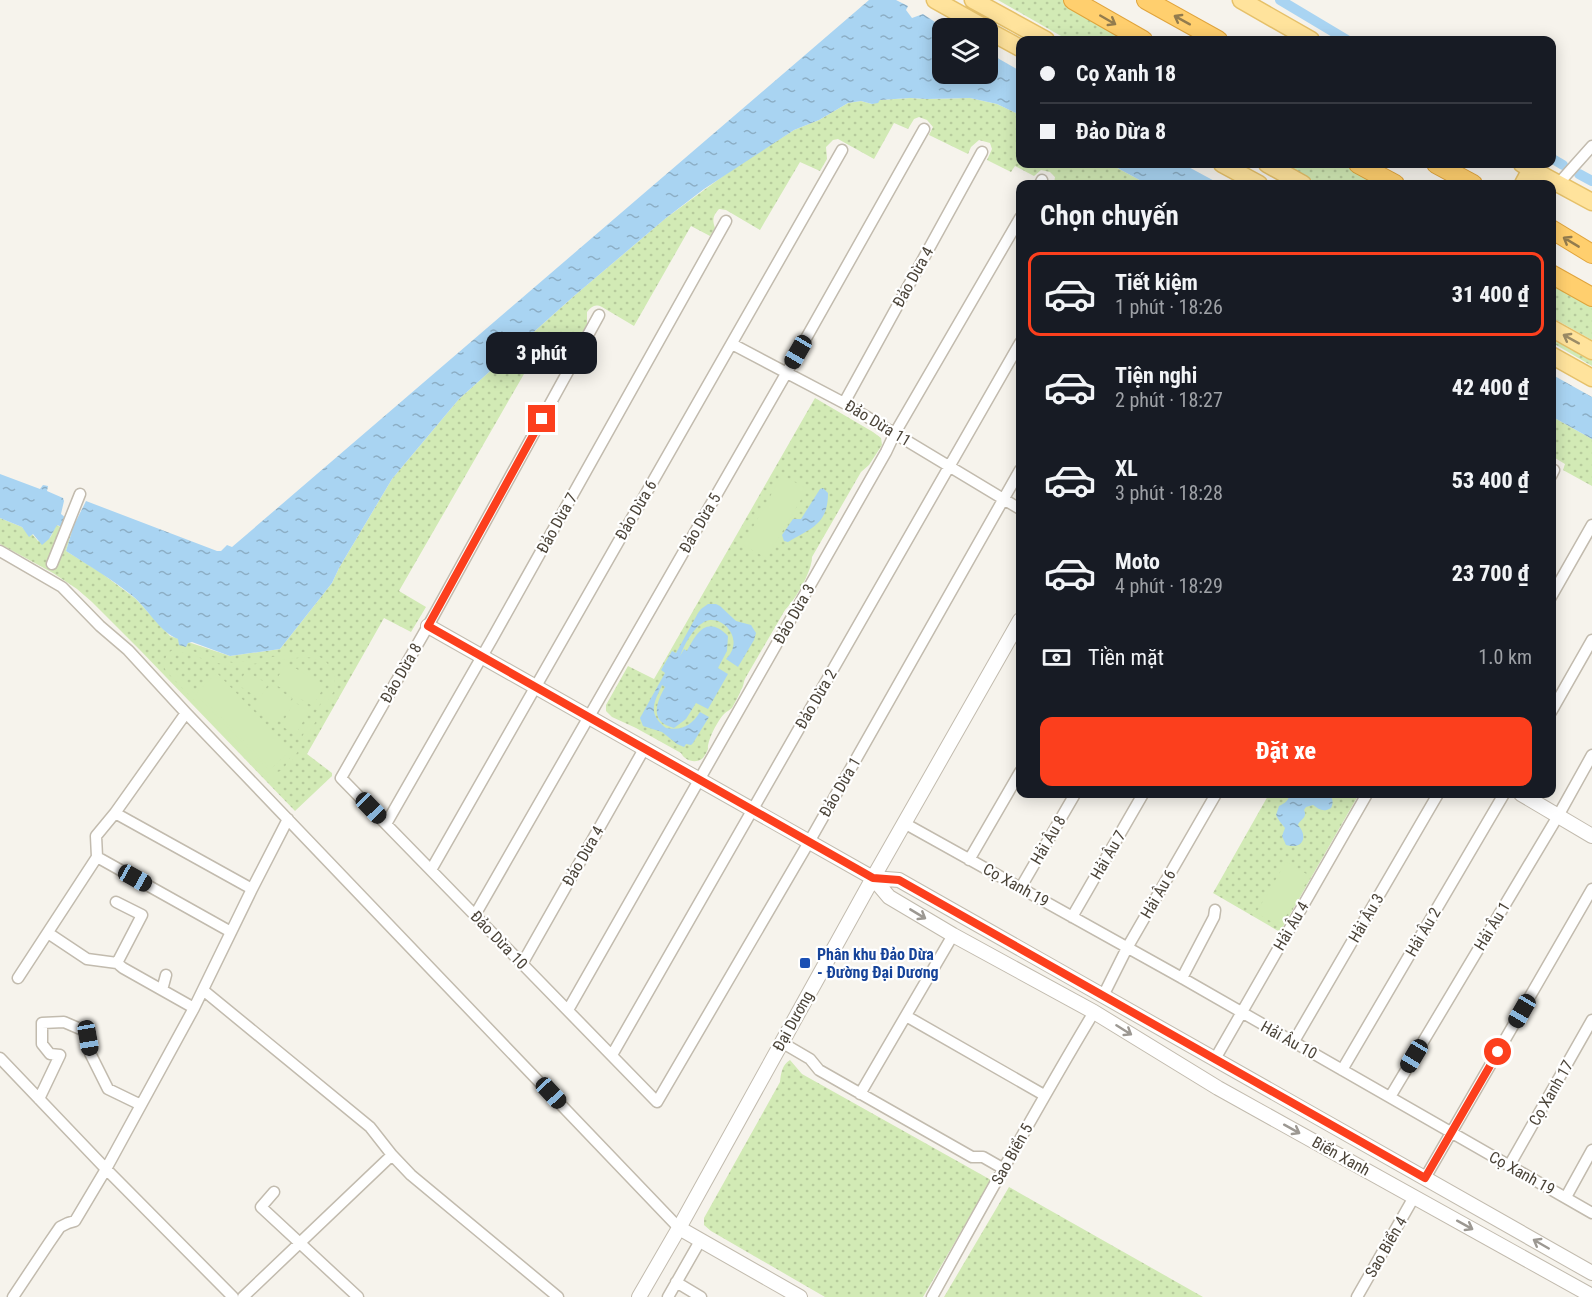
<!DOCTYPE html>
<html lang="vi">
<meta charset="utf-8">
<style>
:root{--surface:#171b24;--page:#20242c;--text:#f1f3f6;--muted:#9ea1a6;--line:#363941;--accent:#fc3f1d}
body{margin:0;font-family:"Roboto Condensed",sans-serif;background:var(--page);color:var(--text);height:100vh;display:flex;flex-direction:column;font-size:22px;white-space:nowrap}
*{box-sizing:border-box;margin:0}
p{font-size:20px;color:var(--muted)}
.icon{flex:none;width:33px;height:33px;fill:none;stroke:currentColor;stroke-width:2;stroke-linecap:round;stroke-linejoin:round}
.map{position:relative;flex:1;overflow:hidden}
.sheet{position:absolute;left:1016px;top:180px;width:540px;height:618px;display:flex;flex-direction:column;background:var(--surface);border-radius:12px;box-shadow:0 3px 15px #0003}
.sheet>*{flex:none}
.banner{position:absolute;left:1016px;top:36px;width:540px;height:132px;border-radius:12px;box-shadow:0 3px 15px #0003;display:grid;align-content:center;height:132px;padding:0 24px;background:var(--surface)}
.buttons{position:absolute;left:932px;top:18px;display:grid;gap:12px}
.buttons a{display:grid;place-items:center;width:66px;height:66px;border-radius:12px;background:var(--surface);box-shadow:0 3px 15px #0003;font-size:30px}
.end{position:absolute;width:27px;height:27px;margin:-14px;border:8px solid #fc3f1d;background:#fff;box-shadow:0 0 0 3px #fff}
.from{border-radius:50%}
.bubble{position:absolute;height:42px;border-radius:12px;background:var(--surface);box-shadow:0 3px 15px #0003;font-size:20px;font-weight:800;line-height:42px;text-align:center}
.car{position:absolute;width:18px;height:36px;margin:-18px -9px;border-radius:8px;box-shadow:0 0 4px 2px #0007;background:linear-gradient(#222 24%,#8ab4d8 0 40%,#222 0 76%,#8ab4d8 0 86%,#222 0)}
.banner b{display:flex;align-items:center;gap:21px;height:57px;font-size:22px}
.banner b+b{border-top:2px solid var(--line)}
.banner i{width:15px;height:15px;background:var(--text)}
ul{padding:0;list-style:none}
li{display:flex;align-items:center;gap:18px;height:84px;margin:0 12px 9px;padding:0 12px;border:3px solid transparent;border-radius:12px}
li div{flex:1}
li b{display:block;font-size:22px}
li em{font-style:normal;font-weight:800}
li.on{border-color:var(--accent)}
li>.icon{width:54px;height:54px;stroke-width:1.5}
h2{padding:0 24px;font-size:27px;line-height:72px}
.pay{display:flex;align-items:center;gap:15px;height:66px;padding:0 24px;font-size:22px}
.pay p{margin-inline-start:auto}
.action{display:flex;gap:12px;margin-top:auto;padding:12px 24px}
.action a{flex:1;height:69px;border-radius:12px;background:var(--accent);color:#fff;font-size:24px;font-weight:800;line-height:69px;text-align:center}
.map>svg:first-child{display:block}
.grass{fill:url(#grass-dots)}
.garden{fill:#d2eab5;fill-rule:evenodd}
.water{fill:url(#water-ripples)}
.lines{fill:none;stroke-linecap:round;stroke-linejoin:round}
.canal{stroke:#a9d4f2;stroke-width:10}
.minor-casing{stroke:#c2bbae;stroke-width:13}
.tertiary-casing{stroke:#c2bbae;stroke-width:16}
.primary-casing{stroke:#e6c16a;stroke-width:19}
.motorway-casing{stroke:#e0a43c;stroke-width:20}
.minor{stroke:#fff;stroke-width:10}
.tertiary{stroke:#fff;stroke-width:14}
.primary{stroke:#ffe39c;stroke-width:16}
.motorway{stroke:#ffcf6e;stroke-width:18}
.oneway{stroke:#937c4e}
.oneway2{stroke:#9c8c66}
.oneway3{stroke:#9c9892}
.route{stroke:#fc3f1d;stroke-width:8}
.transit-dot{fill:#1a4fb4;stroke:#fff;stroke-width:2}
.labels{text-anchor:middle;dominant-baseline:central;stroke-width:4.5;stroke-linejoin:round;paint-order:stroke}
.street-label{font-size:16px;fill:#4b4439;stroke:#fff}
.transit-label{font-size:16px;font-weight:bold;fill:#164399;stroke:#fff;text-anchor:start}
</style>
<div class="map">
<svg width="1592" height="1297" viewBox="0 0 1592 1297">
<defs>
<pattern id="grass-dots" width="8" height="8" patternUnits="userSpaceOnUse" patternTransform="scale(1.5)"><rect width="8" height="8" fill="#d2eab5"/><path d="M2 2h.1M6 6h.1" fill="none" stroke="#b6ca9c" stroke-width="1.8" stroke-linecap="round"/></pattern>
<pattern id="water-ripples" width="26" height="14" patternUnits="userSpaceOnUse" patternTransform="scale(1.5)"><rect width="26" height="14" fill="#a9d4f2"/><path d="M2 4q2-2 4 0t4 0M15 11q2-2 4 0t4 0" fill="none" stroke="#8caec5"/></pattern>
</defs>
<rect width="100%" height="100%" fill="#f6f3ec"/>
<path class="grass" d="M998 0H1067L1138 40H1068Z
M910 98 927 99 970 98 997 104 1020 115V164H1110L1147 184H1054L1055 177 1050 172 1041 170 1034 176 1015 166 1011 172 987 160 992 149 990 143 979 140 971 147 968 154 929 135 933 127 927 120 919 117 914 119 908 129 894 123 874 159 838 139 833 140 826 147 827 159 820 171 800 162 760 230 726 210 719 209C713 216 712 219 715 228L710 236 691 226 634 326 602 307C595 304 592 306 587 312V324L571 354 543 341 399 591 426 607 411 632 384 618 307 754 332 773V776L295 811 139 649 92 602 77 589 53 573 0 544V518L22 527 30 536 32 534 38 541C51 542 51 536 56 525L72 531 66 551 100 572 136 599 170 636 230 656 280 649 332 583 339 568 392 479 459 399 574 296 666 218 734 168 794 130 819 120 848 103 861 101 872 104 880 100Z
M1283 164H1353L1390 184H1319Z
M1551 277 1592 301V340L1551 317Z
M1551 336 1592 359V366L1551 342Z
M815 398 873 432 881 438 882 445 869 465 861 472 812 557C812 571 796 599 785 610L746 677C743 682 744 686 741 690 739 696 735 702 732 708 730 710 727 711 724 714 718 720 707 741 708 749 707 752 705 755 703 758 696 764 685 761 681 753L636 728 612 717 606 711V705L628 666 654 679Z
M1551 416 1592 439V486L1563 470 1565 464 1555 458 1551 457Z
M1269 794H1359L1280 932 1213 893Z
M790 1060 802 1074 991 1180 923 1297H825L711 1231 704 1225V1218L780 1082C781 1073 782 1065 790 1060Z
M1009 1187 1203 1297H944Z"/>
<path class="garden" d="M782 475 807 489 767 558 743 545Z
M175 648H182L233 663 305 652C324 654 339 671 334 691L283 776 273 781 269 779 166 671 163 665 167 654ZM176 652H181L231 667 303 657C321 657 330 669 331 686L283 770 275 773 269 770 170 668 169 666 170 659Z
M286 663 325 685 313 706 274 684Z
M246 671 268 684 260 699 238 685Z
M217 673 291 750 271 769 197 692Z
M270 685 292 698 277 723 255 710Z
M294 702 309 711 296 734 281 726Z
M1286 862 1310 876 1280 926 1256 913Z"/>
<path class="water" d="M869 0H896L908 6 906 10 912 18 923 14 944 28H942V74H987V52L1020 71V115L997 104 970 98 927 99 910 98 880 100 878 103 872 104 861 101 848 103 819 120 794 130 704 189 666 218 574 296 459 399 392 479 339 568 332 583 280 649 230 656 192 642 188 643 186 647 179 645 178 639C160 632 149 611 135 598 114 580 89 566 66 551L72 531 57 525 49 539 42 545 33 534 29 537 22 527 0 518V474L40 489 43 485 48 486 47 491 63 498 64 501 61 514 66 518 76 521 86 501 217 551H221L227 545 232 547Z
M1110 164H1183L1220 184H1147Z
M1551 374 1592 397V439L1551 416Z
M823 488 828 493C828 525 811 528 788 542L784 541 782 535 793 519H801L820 489Z
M708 604H716L720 606 736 621 751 625 756 633 754 640 738 667 726 659C729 656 732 652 733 647 737 632 719 614 704 622 693 628 684 645 680 656L684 649 687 651C697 632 707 615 728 636L727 651 718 668 728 674 708 709 696 703 686 719 674 728C649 722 656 703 665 687L662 685C654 703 647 713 666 728 682 731 692 725 700 712L709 717 693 743 691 745 686 744 684 747 677 744 662 732 643 726 640 718 665 673 661 670 672 651 676 653 698 613 701 609Z
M1289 794H1326C1333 796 1334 802 1331 808 1323 813 1319 809 1313 805L1306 807 1304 810C1308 818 1300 819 1298 825 1309 837 1302 850 1286 845L1282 836 1285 828C1282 824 1278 820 1276 815L1279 806C1285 803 1289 801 1289 794Z"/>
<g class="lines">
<path class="canal" d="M1280 0 1347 40
M1551 158 1563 165
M1579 174 1592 181"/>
<g class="minor-casing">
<path id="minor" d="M1559 183 1592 146
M1040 184 1042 180
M599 315 428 626 341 778 657 1102 809 842 1020 470
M732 344 844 403 1020 509
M844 403 982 152
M1551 476 1554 470
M0 551 62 587 100 626 128 650 186 713 679 1228
M52 564 80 494
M1551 597 1592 525
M1551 712 1592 640
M115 813 252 889
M904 823 1182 978 1592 1213
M386 824 492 639 726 221
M97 857 231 932
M969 860 1020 772
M431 870 842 150
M1021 887 1075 794
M116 902 142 915 117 963 123 968 194 1008
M475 915 787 372 924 129
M1072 917 1143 794
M48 933 87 959 117 963
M522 964 644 749
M18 978 97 857 96 836 115 813 186 713
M1182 978 1214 917 1215 910
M162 990 166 975
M203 990 370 1127 392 1155 411 1175 558 1297
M1103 996 1127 948 1216 794
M568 1010 886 452 895 433 1020 218
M906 1016 1044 1095
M781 1042 810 1059 819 1070 972 1157H983L1004 1169
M1293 1043 1438 794
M612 1055 1020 343
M0 1058 106 1169 233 1297
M1215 1059 1367 794
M1342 1070 1504 794
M860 1094 953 935
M1390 1097 1558 816 1592 755
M39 1099 60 1055 50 1054 42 1044V1023L64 1022 85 1031 88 1038 90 1053 108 1089 141 1105
M1509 1166 1592 1020
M1425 1178 1592 889
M274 1192 261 1207 358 1297
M1566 1197 1592 1150
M676 1282 701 1297
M13 1297 49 1243 60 1227 68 1223 75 1221 106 1169 194 1008 252 889 288 819
M243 1297 392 1155
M668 1297 700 1241
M932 1297C985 1201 1038 1105 1094 1012
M1357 1297 1414 1197"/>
</g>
<g class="tertiary-casing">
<path id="tertiary" d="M428 626 873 878 889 897 953 935 1094 1012 1218 1088 1592 1296
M1521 794 1592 836
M873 878 899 880 1592 1273
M679 1228 800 1297
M639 1297 679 1228 873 878 1020 620"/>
</g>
<g class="primary-casing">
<path id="primary" d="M935 0 985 28
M973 0 1046 40
M1241 0 1311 40
M987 30 1020 48
M1222 164 1259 184
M1267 164 1303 184
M1522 164 1592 202
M1523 184 1531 169
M1551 328 1592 351
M1551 355 1592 378"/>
</g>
<g class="motorway-casing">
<path id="motorway" d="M1073 0 1143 40
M1146 0 1218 40
M1358 164 1395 184
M1436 164 1473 184
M1551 229 1592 254
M1551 274 1592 297"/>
</g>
<use href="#minor" class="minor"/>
<use href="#tertiary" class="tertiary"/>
<use href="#primary" class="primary"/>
<use href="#motorway" class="motorway"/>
</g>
<defs><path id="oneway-shaft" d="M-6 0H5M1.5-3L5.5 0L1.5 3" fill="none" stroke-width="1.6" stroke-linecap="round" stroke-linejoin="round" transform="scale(1.5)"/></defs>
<g class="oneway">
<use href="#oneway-shaft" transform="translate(1108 20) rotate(30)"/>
<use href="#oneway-shaft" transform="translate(1182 20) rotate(-151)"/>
<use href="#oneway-shaft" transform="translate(1571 242) rotate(-149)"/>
</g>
<use class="oneway2" href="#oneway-shaft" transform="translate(1571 339) rotate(-151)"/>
<g class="oneway3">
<use href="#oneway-shaft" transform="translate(918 914) rotate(31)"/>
<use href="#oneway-shaft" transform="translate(1124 1030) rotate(32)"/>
<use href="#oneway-shaft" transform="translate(1292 1129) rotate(29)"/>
<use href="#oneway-shaft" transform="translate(1465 1225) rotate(29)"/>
<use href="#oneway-shaft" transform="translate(1541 1244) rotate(-150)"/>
</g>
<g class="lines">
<path class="route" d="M542 419 428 626 873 878 899 880 1425 1178 1498 1052"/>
</g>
<rect class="transit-dot" x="799" y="957" width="12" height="12" rx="3"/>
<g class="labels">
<g class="street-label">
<text transform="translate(913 277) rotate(-61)">Đảo Dừa 4</text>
<text transform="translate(878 423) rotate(31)">Đảo Dừa 11</text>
<text transform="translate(636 510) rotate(-60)">Đảo Dừa 6</text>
<text transform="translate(557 523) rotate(-61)">Đảo Dừa 7</text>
<text transform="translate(700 523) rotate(-60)">Đảo Dừa 5</text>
<text transform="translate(794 614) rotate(-60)">Đảo Dừa 3</text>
<text transform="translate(401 673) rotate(-60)">Đảo Dừa 8</text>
<text transform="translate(816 699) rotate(-60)">Đảo Dừa 2</text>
<text transform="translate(840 787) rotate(-60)">Đảo Dừa 1</text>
<text transform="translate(1048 840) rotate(-60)">Hải Âu 8</text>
<text transform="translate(1108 855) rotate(-60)">Hải Âu 7</text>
<text transform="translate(583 856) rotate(-60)">Đảo Dừa 4</text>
<text transform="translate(1016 885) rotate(29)">Cọ Xanh 19</text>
<text transform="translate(1158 894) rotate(-60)">Hải Âu 6</text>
<text transform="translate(1366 918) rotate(-60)">Hải Âu 3</text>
<text transform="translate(1291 926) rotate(-60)">Hải Âu 4</text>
<text transform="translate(1492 926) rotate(-59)">Hải Âu 1</text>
<text transform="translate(1423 932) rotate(-60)">Hải Âu 2</text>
<text transform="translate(499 940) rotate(46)">Đảo Dừa 10</text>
<text transform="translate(793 1021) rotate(-61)">Đại Dương</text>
<text transform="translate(1289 1040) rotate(29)">Hải Âu 10</text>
<text transform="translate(1551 1093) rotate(-60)">Cọ Xanh 17</text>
<text transform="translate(1012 1154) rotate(-61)">Sao Biển 5</text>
<text transform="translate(1341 1156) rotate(29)">Biển Xanh</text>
<text transform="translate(1522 1173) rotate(29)">Cọ Xanh 19</text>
<text transform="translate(1386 1247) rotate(-60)">Sao Biển 4</text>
</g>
<g class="transit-label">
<text x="817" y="954">Phân khu Đảo Dừa<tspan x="817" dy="18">- Đường Đại Dương</tspan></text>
</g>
</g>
</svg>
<div class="buttons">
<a><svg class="icon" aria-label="layers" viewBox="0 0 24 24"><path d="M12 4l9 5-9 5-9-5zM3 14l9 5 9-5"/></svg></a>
</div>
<i class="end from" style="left:1498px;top:1052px"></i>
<i class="end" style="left:542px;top:419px"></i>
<div class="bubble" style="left:486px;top:332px;width:111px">3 phút</div>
<i class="car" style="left:798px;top:352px;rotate:210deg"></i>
<i class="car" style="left:371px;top:808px;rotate:136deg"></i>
<i class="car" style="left:135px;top:878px;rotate:119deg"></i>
<i class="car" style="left:1522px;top:1011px;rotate:210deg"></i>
<i class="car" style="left:88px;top:1038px;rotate:170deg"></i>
<i class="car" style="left:1414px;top:1056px;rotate:211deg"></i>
<i class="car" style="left:551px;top:1093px;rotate:137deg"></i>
<div class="banner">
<b><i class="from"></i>Cọ Xanh 18</b>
<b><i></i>Đảo Dừa 8</b>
</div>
<section class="sheet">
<h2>Chọn chuyến</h2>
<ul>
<li class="on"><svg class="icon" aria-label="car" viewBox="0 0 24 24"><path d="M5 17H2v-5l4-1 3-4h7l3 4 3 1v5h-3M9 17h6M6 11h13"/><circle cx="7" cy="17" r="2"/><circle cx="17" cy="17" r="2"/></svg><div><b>Tiết kiệm</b><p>1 phút · 18:26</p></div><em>31 400 ₫</em></li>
<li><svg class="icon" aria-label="car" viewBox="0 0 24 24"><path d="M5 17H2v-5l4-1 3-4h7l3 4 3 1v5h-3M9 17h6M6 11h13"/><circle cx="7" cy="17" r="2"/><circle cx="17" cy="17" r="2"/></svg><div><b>Tiện nghi</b><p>2 phút · 18:27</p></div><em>42 400 ₫</em></li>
<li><svg class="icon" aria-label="car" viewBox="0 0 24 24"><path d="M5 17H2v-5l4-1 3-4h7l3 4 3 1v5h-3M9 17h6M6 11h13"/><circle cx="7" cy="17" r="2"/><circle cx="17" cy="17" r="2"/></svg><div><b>XL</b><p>3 phút · 18:28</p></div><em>53 400 ₫</em></li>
<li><svg class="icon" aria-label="car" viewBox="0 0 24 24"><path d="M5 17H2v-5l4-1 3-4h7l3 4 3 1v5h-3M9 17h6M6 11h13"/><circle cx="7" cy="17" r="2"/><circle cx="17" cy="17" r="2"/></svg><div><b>Moto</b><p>4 phút · 18:29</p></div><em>23 700 ₫</em></li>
</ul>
<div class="pay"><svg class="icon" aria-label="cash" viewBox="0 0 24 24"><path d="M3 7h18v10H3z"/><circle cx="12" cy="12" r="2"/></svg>Tiền mặt<p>1.0 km</p></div>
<div class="action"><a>Đặt xe</a></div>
</section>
</div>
